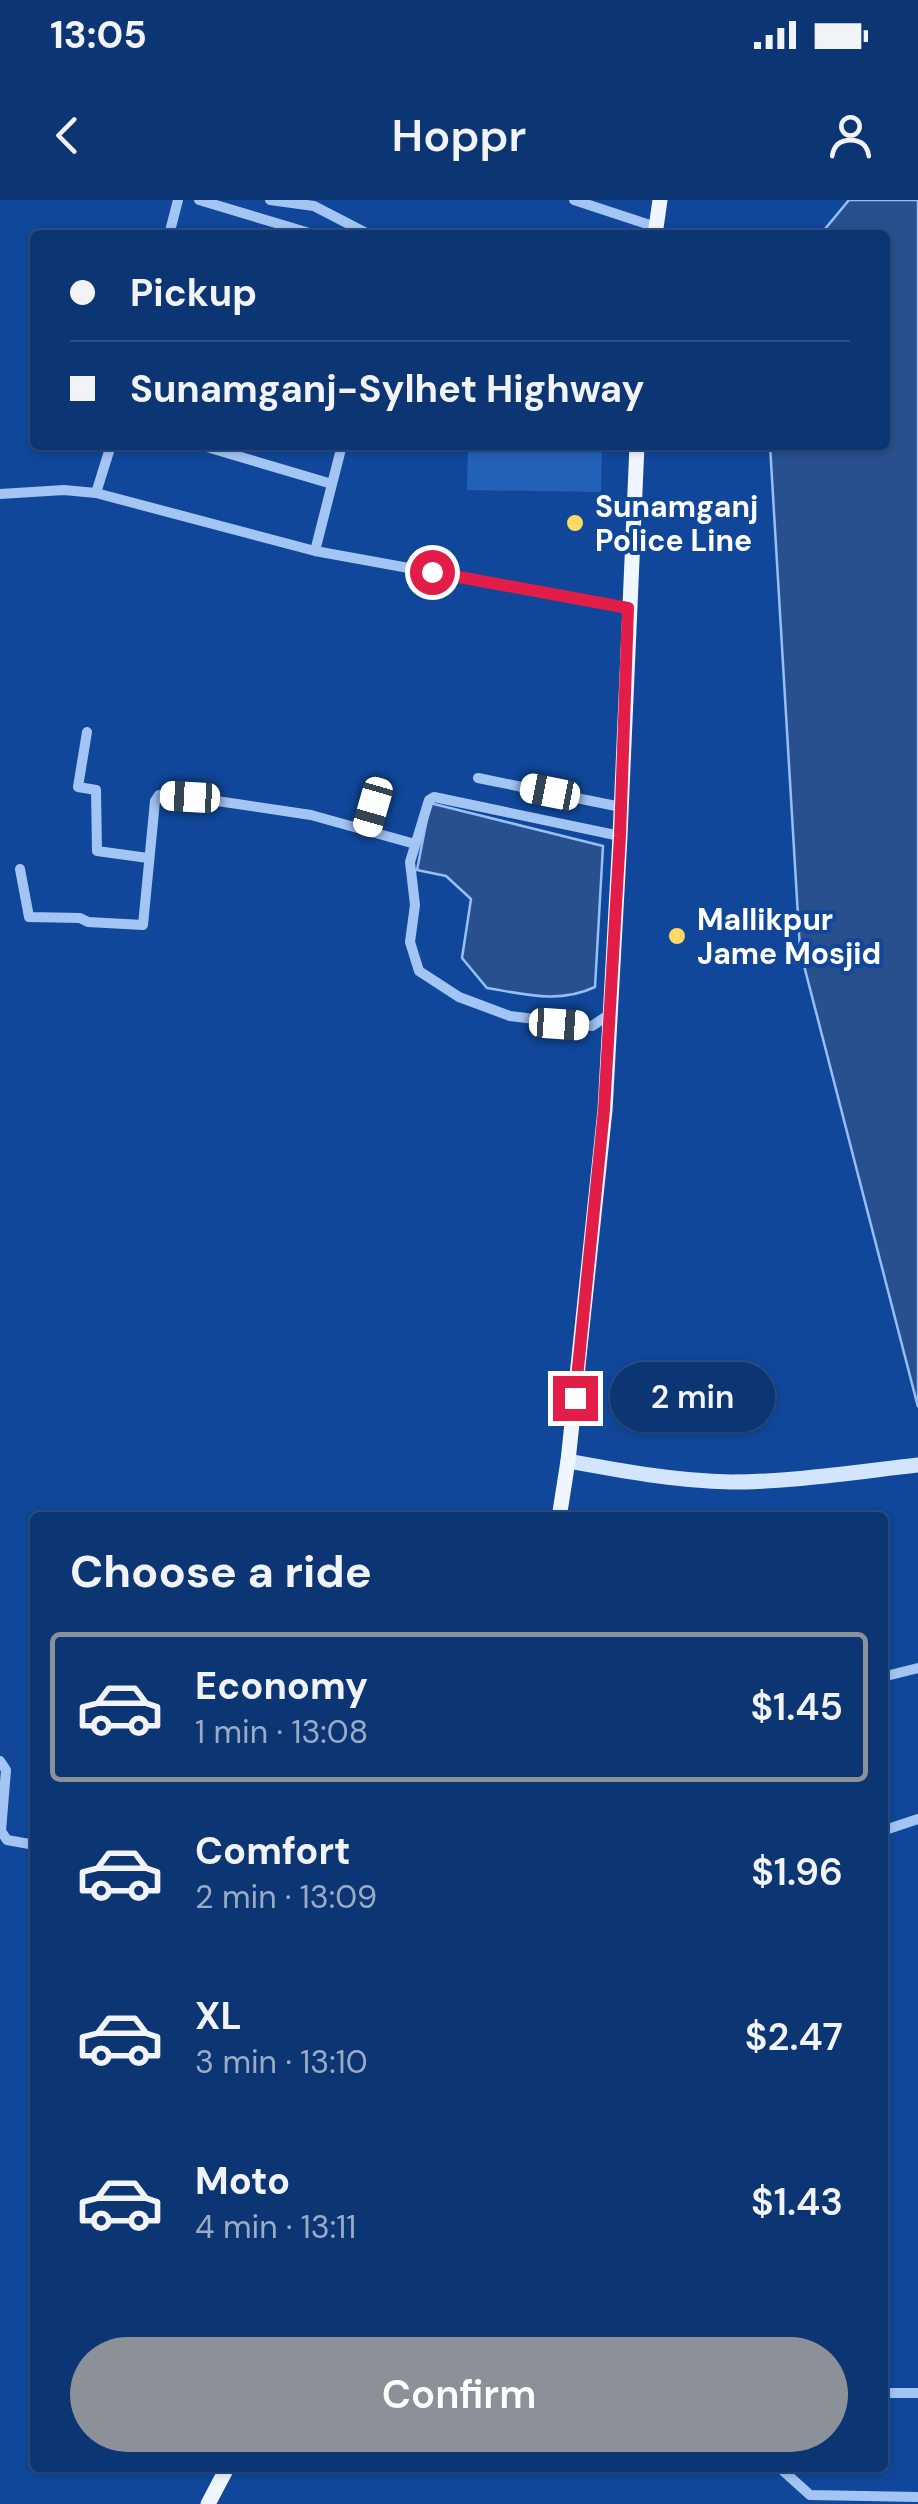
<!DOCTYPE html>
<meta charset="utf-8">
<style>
:root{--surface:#0c3574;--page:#1a407c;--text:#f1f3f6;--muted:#9aabc5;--line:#2c5086;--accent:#8c9099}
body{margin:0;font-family:"DM Sans",sans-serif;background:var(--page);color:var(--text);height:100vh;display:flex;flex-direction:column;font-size:38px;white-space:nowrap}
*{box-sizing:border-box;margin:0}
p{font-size:32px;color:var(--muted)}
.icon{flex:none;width:55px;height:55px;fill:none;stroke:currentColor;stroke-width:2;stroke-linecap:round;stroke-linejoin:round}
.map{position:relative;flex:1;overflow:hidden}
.sheet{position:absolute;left:30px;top:1312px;width:858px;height:960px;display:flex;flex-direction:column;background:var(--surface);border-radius:10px;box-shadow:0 2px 8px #0004,0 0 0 2px var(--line)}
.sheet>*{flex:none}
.guide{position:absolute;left:30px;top:30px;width:860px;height:220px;border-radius:10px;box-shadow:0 2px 8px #0004,0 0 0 2px var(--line);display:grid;align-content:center;height:220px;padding:0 40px;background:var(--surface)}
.end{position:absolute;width:45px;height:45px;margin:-22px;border:12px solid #e11d48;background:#fff;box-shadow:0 0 0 5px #fff}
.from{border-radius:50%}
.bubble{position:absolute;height:70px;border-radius:35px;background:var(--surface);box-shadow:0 2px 8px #0004,0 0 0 2px var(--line);font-size:32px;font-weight:600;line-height:70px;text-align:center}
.car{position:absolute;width:30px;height:60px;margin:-30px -15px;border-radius:12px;box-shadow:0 0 8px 2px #0007;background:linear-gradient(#fff 24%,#345 0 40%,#fff 0 76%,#345 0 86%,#fff 0)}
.guide b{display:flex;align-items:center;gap:35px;height:95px;font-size:38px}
.guide b+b{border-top:2px solid var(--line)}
.guide i{width:25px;height:25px;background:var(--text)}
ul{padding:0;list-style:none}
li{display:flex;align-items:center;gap:30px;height:150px;margin:0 20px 15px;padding:0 20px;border:5px solid transparent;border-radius:10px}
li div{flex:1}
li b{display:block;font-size:38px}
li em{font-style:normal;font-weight:600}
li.active{border-color:var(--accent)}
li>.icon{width:90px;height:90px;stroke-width:1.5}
h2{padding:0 40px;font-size:45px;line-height:120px}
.primary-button{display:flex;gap:20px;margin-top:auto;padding:20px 40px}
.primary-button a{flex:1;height:115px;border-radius:60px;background:var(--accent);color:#fff;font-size:40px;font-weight:600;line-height:115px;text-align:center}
.status{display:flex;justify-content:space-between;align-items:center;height:70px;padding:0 50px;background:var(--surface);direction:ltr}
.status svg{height:28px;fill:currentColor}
header{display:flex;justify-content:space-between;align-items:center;height:130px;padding:0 40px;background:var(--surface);font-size:45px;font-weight:600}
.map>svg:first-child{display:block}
.green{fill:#2361b8}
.water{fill:#28508e;stroke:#95bff8;stroke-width:2.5}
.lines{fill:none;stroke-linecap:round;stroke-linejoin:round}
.street{stroke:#a3c5f4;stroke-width:10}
.secondary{stroke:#d3e4fd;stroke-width:15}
.primary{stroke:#f0f6ff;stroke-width:15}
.route{stroke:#e11d48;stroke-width:12}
.poi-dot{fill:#ffd866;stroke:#10479a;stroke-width:4}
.labels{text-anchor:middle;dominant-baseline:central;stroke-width:8;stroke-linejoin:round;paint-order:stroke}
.poi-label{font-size:30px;font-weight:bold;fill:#fff;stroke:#10479a;text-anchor:start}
</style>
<div class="status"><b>13:05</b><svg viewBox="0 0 49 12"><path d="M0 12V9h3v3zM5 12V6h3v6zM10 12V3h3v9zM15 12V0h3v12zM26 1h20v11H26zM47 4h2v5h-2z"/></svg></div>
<header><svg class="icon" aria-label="back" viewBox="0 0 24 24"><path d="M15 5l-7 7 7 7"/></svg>Hoppr<svg class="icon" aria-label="person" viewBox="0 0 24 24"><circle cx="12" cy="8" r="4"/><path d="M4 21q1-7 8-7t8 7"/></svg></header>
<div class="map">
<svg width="918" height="2304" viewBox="0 0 918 2304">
<rect width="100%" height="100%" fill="#10479a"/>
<path class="green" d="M468 245H602L601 292 467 290Z"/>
<path class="water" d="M849 0H918V1207L800 750 770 245H885V35H820Z
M430 603 603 646 595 787C559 804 524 794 487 788L462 758 471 699 446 676 417 670Z"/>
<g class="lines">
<path class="street" d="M199 0 316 35
M270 0 314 6 370 35
M574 0 656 27
M169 35 178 0
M111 245 96 293 315 351 629 408
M200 245 332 284
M0 294 64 290 96 293
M315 351 342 245
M87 532 78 587 96 590 97 651 148 658
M478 578 621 607
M366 631 380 583
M20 669 29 717 80 718 88 722 143 725 155 601 159 595 190 597 311 615 415 644
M610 814 592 826 510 816 459 797 419 771 410 742 415 705 410 662 429 600 434 597 620 636
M882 1477 918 1468
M0 1561 6 1570 1 1631 7 1640 35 1645
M882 1631 918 1619
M882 2193H918
M780 2268 810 2295 918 2297"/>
<path class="secondary" d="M568 1261C622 1271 676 1281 731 1282 793 1282 856 1272 918 1265"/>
<path class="primary" d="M655 35 660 0
M559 1318 568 1261 605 910 620 636 637 245
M208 2304 227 2268"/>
</g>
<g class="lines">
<path class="route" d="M432 372 628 408 620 636 604 910 575 1198"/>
</g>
<g class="poi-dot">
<circle cx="575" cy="323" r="10"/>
<circle cx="677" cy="736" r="10"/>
</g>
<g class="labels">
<g class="poi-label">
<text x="595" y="306">Sunamganj<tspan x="595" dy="34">Police Line</tspan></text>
<text x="697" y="719">Mallikpur<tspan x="697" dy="34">Jame Mosjid</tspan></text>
</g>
</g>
</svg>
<i class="end from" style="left:432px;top:372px"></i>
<i class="end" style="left:575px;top:1198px"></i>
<div class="bubble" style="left:610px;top:1162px;width:165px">2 min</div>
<i class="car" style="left:550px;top:592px;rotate:281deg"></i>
<i class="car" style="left:190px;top:597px;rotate:273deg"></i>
<i class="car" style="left:373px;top:607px;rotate:196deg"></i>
<i class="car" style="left:559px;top:824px;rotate:94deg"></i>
<div class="guide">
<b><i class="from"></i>Pickup</b>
<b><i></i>Sunamganj-Sylhet Highway</b>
</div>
<section class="sheet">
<h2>Choose a ride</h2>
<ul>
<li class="active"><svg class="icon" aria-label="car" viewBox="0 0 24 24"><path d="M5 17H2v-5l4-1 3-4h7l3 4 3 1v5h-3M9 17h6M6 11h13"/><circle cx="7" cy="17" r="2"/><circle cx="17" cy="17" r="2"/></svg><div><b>Economy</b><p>1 min · 13:08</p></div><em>$1.45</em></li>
<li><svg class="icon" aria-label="car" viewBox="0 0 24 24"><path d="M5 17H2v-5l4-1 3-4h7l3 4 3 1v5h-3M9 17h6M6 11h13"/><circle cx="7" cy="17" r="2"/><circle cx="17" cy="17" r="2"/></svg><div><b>Comfort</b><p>2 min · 13:09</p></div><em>$1.96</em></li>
<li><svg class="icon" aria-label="car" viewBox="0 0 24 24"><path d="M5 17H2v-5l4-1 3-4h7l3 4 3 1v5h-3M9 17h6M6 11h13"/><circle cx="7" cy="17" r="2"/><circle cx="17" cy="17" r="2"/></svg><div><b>XL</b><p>3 min · 13:10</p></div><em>$2.47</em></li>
<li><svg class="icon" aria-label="car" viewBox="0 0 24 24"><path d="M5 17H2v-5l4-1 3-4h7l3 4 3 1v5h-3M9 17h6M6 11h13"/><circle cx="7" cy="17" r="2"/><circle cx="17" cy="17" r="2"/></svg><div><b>Moto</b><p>4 min · 13:11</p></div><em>$1.43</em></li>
</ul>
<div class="primary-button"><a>Confirm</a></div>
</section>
</div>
